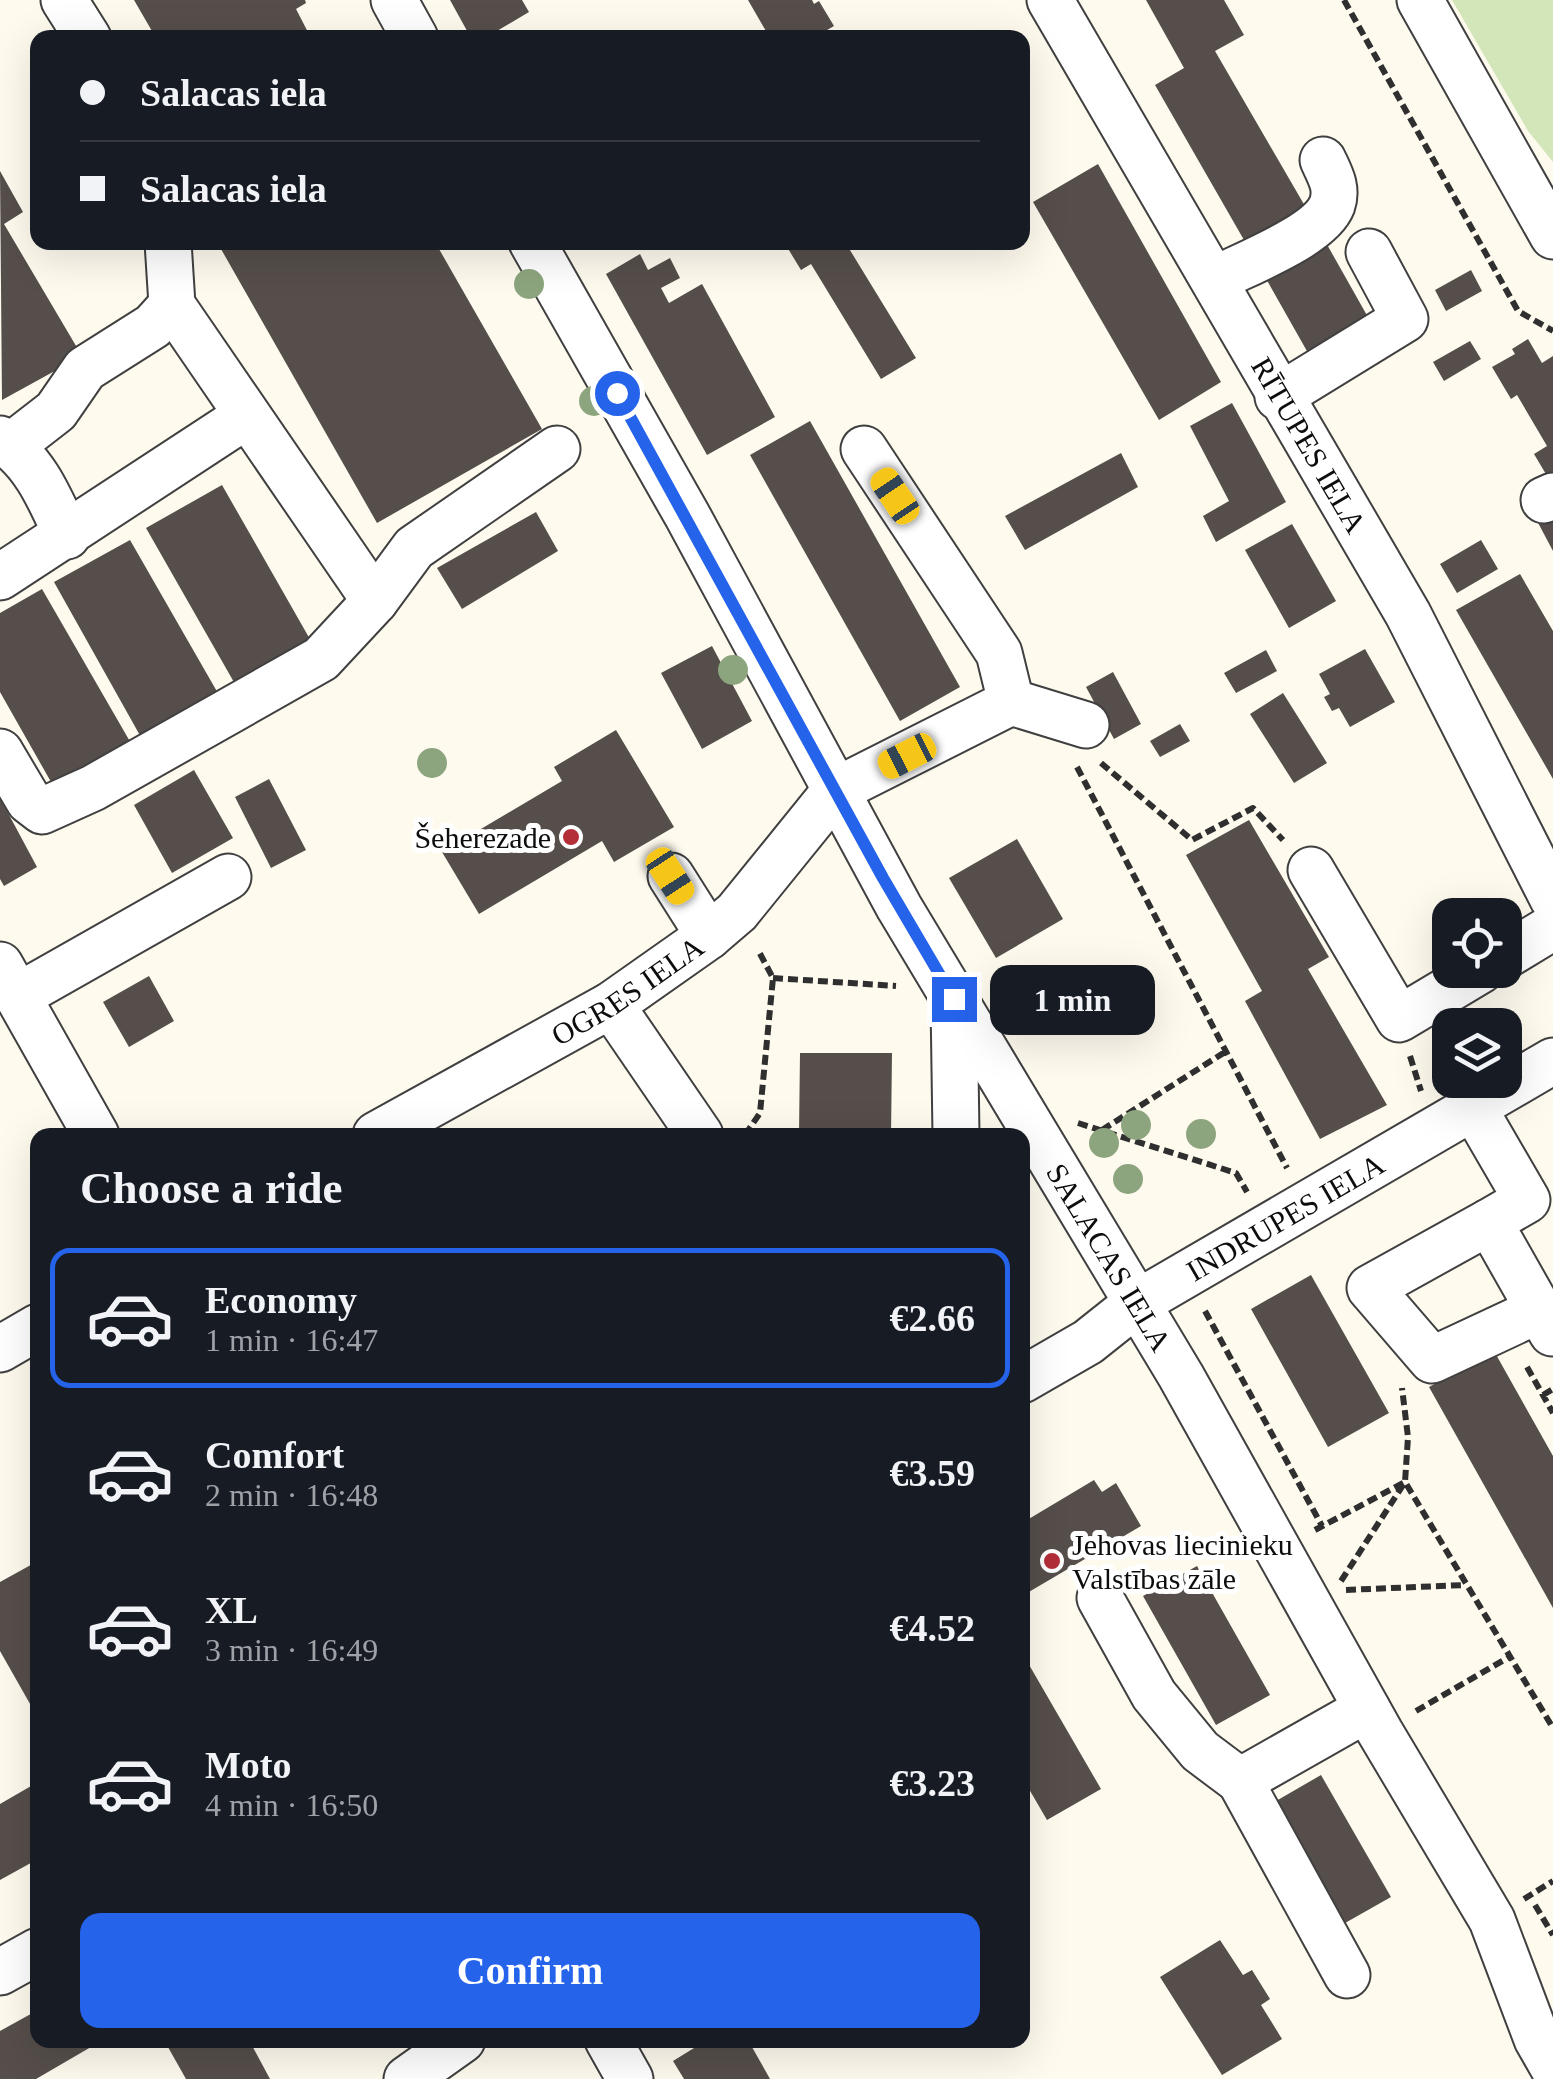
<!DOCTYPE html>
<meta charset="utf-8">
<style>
:root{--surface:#171b24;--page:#242831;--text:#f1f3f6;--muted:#9ea1a6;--line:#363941;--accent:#2563eb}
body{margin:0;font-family:Georgia,serif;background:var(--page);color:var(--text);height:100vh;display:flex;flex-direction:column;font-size:38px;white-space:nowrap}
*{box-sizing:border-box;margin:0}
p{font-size:32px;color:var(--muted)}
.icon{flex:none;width:55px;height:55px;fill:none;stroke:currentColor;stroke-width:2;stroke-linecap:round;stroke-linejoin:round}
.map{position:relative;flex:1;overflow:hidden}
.sheet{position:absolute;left:30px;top:1128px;width:1000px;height:920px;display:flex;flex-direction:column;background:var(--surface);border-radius:20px;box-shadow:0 10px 40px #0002}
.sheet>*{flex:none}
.top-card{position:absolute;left:30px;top:30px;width:1000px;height:220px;border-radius:20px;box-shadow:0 10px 40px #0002;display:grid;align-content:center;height:220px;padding:0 50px;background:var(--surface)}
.controls{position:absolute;left:1432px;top:898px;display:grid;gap:20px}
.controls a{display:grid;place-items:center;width:90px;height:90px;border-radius:20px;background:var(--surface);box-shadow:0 10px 40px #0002;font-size:50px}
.end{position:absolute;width:45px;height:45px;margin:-22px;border:12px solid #2563eb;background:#fff;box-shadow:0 0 0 5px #fff}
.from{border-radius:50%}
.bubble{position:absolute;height:70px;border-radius:20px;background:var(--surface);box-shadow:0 10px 40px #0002;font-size:32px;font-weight:800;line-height:70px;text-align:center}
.car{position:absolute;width:30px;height:60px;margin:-30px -15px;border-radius:12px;box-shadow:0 0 8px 2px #0007;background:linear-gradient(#f5c518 24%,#345 0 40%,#f5c518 0 76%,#345 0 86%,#f5c518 0)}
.top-card b{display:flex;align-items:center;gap:35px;height:95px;font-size:38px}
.top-card b+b{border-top:2px solid var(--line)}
.top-card i{width:25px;height:25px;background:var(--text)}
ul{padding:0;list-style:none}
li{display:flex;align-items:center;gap:30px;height:140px;margin:0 20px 15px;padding:0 30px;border:5px solid transparent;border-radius:20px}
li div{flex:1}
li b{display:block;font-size:38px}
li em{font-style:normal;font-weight:800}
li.current{border-color:var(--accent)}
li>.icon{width:90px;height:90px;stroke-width:1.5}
h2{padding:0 50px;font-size:45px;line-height:120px}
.action{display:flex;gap:20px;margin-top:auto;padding:20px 50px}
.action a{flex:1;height:115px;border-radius:20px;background:var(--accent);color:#fff;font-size:40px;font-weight:800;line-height:115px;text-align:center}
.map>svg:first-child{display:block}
.green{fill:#d2e6ba}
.building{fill:#554e4a}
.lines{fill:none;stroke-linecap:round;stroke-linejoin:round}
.minor-casing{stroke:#404040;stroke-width:49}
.path{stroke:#2f2f2f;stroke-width:6;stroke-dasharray:10 5;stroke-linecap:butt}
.minor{stroke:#fff;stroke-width:45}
.tree{fill:#8da57e}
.route{stroke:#2563eb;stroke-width:12}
.poi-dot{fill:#b32e38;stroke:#fff;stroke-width:4}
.labels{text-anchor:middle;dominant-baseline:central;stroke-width:10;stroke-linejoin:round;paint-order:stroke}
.street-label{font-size:30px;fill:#0d0d0d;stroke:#fff}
.poi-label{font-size:30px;fill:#0d0d0d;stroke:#fff;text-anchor:end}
</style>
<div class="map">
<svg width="1553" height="2079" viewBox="0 0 1553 2079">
<rect width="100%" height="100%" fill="#fefaee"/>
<path class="green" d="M1452 0H1553V162L1528 131Z"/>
<path class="building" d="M134 0H305L306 3 296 9 311 38H156Z
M450 0H522L529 12 485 38H471Z
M748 0H812L814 4 819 1 834 26 822 33 825 38H770Z
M1146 0H1224L1244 35 1215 51 1309 213 1248 247 1155 85 1184 68Z
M1098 164 1221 382 1159 420 1033 202Z
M0 171 23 212 4 224 82 356 2 400Z
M1325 241 1373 326 1312 360 1264 275Z
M217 242H435L542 429 377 523Z
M784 242H845L916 358 881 379 811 264 801 270Z
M640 254 648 270 670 258 680 278 661 288 669 303 702 284 775 417 707 455 606 274Z
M1471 270 1482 291 1446 311 1435 290Z
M1528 339 1542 363 1553 356V486L1534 454 1547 446 1517 395 1511 399 1492 367 1515 354 1512 349Z
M1470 341 1481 359 1444 381 1433 362Z
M1232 403 1286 502 1216 542 1203 516 1229 501 1190 426Z
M810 421 960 687 900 721 750 455Z
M1121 453 1138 487 1025 550 1005 516Z
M222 485 311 641 235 684 146 528Z
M1553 509V551L1536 519Z
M536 512 558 551 462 609 437 568Z
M1292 524 1336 601 1289 628 1245 550Z
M130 540 219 695 142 739 54 582Z
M1481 540 1498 569 1457 593 1440 564Z
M1520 574 1553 631V779L1456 610Z
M42 589 132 745 55 789 0 692V613Z
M712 646 752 721 702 749 661 673Z
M1365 649 1395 702 1350 727 1339 708 1332 711 1324 697 1330 694 1319 674Z
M1266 650 1277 671 1236 693 1224 673Z
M1113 672 1141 724 1114 739 1086 687Z
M1283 693 1327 763 1294 783 1250 714Z
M1180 724 1190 741 1160 757 1150 741Z
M616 730 674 827 614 862 602 841 479 914 442 852 562 781 554 767Z
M194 770 233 838 172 873 134 805Z
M269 779 306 850 271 868 235 797Z
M0 798 37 867 4 886 0 879Z
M1249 820 1329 957 1308 969 1387 1105 1320 1139 1245 1001 1262 991 1186 855Z
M1017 839 1063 919 996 958 949 878Z
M149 976 174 1021 129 1047 103 1002Z
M800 1053H892L891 1135H799Z
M1311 1275 1389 1413 1328 1447 1251 1309Z
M1494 1351 1553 1456V1608L1429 1387Z
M1094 1480 1102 1492 1116 1483 1141 1526 1022 1596V1523Z
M38 1561V1718L0 1651V1582Z
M1197 1566 1270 1695 1216 1725 1143 1596Z
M1028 1663 1101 1789 1047 1820 1022 1777V1666Z
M1321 1775 1391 1897 1338 1927 1269 1805Z
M38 1782V1859L0 1880V1804Z
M1220 1940 1243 1975 1252 1970 1270 1999 1261 2005 1282 2039 1222 2075 1160 1977Z
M38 2010V2040H103L36 2079H0V2031Z
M164 2040H249L270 2079H186Z
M707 2040H748L770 2079H684L673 2061Z"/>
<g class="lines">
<g class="minor-casing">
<g id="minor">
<path d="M64 0 88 38"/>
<path d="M394 0 415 38"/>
<path id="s1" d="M1050 0 1408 614 1553 899"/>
<path d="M1420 0 1553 236"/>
<path d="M168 242 172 305 375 601"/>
<path id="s2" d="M532 242 687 515 899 907 1181 1376 1380 1732 1492 1920 1537 2039 1553 2067"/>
<path d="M1214 280C1244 264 1320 236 1332 205 1338 188 1330 175 1323 160"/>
<path d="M1278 397 1405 319 1369 252"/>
<path d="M0 439C35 461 50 499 67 536"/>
<path d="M11 446 56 411 85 369 153 326 172 305"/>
<path d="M1544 500 1553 496"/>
<path d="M0 577 246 416"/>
<path d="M1011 702 1086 725"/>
<path d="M0 752 29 801 42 811 93 788 321 659 375 601 414 548 557 449"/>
<path d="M1311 870 1399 1019 1481 970"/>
<path d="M671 876 709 936"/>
<path d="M1505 956 1553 927"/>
<path d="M0 965 96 1135"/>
<path d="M18 996 228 877"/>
<path d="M954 1002 956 1135"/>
<path d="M611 1005 700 1135"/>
<path d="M1473 1107 1527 1200 1489 1222 1552 1333"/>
<path id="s3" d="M376 1135 611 1005 709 936 737 912 835 791 1011 702 999 653 864 449"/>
<path d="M1489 1222 1370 1288 1432 1360 1539 1310"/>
<path d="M0 1349 38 1327"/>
<path id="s4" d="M1022 1380 1088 1342 1137 1303 1553 1061"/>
<path d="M1100 1598 1154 1695 1200 1751 1240 1781"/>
<path d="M0 1972 38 1951"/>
<path d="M1347 1975 1240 1781 1367 1709"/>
<path d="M608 2040 630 2079"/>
<path d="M407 2079 462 2040"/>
</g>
</g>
<path class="path" d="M1344 0 1518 311 1553 331
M1101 763 1192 840 1253 808 1283 840
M1077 767 1287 1168
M773 978 896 986
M1410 1056 1421 1091
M1078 1123 1236 1173 1247 1192
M1102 1130 1225 1052
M745 1135 760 1113 773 978 758 950
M1205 1311 1322 1526
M1527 1367 1553 1413
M1543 1395 1553 1389
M1315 1530 1405 1482 1553 1728
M1341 1581 1405 1482 1408 1437 1402 1388
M1346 1590 1465 1585
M1416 1711 1509 1657
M1524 1899 1553 1881
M1535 1905 1553 1935"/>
<use href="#minor" class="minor"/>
</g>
<g class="tree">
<circle cx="529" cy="284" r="15"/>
<circle cx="594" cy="401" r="15"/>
<circle cx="733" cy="670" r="15"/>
<circle cx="432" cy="763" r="15"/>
<circle cx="1136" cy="1125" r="15"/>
<circle cx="1201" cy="1134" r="15"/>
<circle cx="1104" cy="1143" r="15"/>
<circle cx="1128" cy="1179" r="15"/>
</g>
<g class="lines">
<path class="route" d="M617 393 883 878 954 999"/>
</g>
<g class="poi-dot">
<circle cx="571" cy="837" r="10"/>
<circle cx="1052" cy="1561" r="10"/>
</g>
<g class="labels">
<g class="street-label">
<text stroke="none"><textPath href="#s1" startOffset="515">RĪTUPES IELA</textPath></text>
<text stroke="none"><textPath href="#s3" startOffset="290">OGRES IELA</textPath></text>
<text stroke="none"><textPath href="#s4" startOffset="310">INDRUPES IELA</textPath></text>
<text stroke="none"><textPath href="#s2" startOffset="1168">SALACAS IELA</textPath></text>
</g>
<g class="poi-label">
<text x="551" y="837">Šeherezade</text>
<text x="1072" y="1544" text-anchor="start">Jehovas liecinieku<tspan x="1072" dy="34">Valstības zāle</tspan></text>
</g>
</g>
</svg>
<div class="controls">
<a><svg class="icon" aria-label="locate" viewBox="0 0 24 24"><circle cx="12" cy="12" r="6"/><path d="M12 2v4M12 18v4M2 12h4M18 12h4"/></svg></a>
<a><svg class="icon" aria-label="layers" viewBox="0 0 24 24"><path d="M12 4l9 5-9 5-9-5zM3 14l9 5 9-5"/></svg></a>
</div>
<i class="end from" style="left:617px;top:393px"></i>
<i class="end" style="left:954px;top:999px"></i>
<div class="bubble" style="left:990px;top:965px;width:165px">1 min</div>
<i class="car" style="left:895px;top:496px;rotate:326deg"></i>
<i class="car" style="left:907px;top:756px;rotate:243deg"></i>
<i class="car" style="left:670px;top:876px;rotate:147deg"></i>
<div class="top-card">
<b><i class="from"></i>Salacas iela</b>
<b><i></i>Salacas iela</b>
</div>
<section class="sheet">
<h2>Choose a ride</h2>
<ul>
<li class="current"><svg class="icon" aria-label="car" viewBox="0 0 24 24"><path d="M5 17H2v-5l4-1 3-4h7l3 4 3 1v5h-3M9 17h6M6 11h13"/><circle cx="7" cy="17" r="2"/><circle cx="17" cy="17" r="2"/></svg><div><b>Economy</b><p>1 min · 16:47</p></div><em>€2.66</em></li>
<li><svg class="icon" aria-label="car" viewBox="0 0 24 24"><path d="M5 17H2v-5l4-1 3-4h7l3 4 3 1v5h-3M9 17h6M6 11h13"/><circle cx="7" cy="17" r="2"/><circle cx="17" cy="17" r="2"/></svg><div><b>Comfort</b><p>2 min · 16:48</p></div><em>€3.59</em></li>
<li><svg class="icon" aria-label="car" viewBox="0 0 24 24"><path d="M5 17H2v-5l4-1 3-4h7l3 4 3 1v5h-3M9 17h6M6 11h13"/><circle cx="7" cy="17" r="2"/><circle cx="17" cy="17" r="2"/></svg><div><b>XL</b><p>3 min · 16:49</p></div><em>€4.52</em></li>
<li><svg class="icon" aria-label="car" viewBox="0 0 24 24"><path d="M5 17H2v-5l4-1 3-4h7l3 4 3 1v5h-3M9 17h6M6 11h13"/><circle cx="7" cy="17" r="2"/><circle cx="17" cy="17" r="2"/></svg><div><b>Moto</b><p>4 min · 16:50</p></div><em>€3.23</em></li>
</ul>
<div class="action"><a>Confirm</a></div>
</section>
</div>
